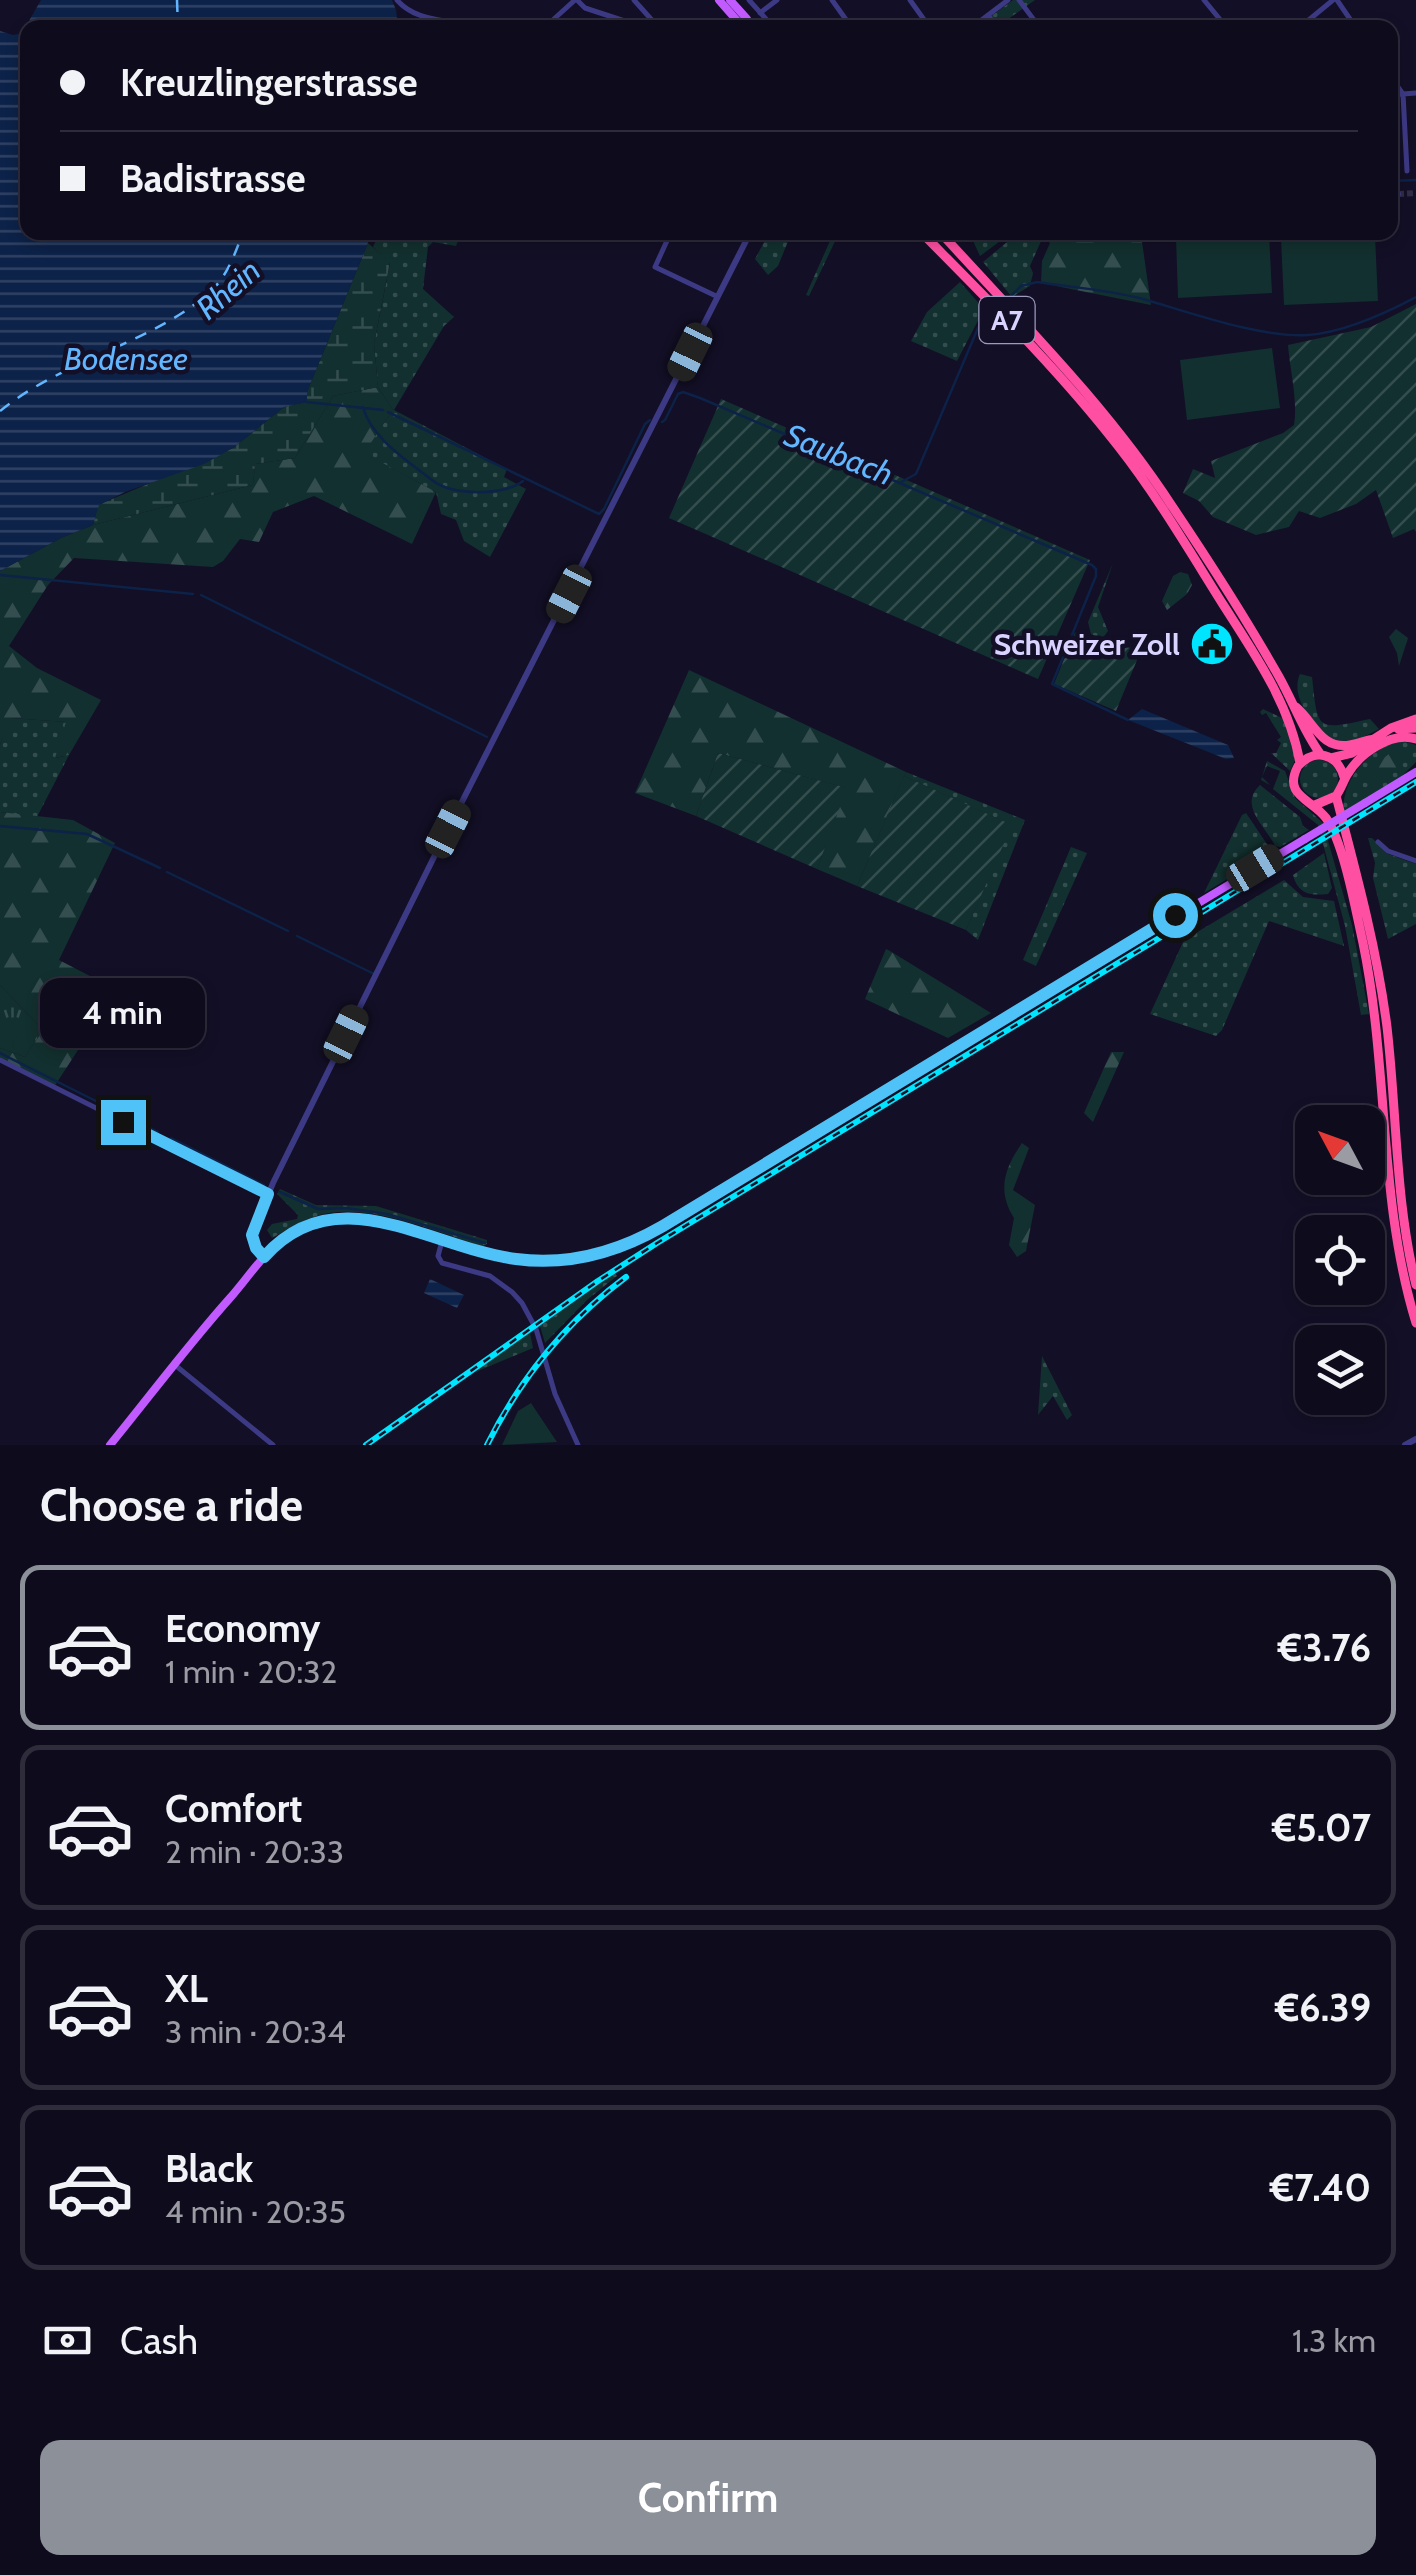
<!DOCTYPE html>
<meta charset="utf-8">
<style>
:root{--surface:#0e0b1c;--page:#171425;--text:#f1f3f6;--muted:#9b9ba3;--line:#2e2b3b;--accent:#8c9099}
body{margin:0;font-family:Cabin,sans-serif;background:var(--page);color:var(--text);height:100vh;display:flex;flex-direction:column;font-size:38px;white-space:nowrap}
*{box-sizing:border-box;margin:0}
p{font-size:32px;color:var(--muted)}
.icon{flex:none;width:55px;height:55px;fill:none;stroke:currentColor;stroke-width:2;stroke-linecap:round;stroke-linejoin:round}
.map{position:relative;height:1445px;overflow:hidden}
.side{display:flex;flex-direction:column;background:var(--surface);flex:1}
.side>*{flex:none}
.banner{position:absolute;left:20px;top:20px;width:1378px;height:220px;border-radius:20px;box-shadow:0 5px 15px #0003,0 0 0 2px var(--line);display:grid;align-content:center;height:220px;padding:0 40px;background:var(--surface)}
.needle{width:65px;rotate:311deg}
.tools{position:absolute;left:1295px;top:1105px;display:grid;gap:20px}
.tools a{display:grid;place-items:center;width:90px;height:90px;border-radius:20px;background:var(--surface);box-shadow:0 5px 15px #0003,0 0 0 2px var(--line);font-size:50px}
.end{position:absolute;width:45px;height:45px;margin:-22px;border:12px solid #4fc3f7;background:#111;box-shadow:0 0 0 5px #111}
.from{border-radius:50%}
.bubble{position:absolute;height:70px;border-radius:20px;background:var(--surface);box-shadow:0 5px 15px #0003,0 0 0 2px var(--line);font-size:32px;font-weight:800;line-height:70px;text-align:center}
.car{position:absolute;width:30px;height:60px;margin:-30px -15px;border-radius:12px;box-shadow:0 0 8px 2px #0007;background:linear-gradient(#222 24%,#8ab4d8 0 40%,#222 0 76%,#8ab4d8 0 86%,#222 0)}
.banner b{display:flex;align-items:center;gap:35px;height:95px;font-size:38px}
.banner b+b{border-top:2px solid var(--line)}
.banner i{width:25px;height:25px;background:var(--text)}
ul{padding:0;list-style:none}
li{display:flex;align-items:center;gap:30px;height:165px;margin:0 20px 15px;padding:0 20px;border:5px solid var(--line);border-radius:20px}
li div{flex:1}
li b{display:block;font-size:38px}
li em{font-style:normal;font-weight:800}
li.current{border-color:var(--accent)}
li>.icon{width:90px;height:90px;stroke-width:1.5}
h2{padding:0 40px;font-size:45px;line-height:120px}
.pay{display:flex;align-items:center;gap:25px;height:110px;padding:0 40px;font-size:38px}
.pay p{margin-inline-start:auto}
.cta{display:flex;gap:20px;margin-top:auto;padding:20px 40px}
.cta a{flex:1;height:115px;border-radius:20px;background:var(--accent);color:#fff;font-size:40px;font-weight:800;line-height:115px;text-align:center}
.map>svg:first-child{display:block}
.grass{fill:url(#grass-dots)}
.forest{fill:url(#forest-firs)}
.wetland{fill:url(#wetland-marsh)}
.park{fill:url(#park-tufts)}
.garden{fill:url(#garden-furrows)}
.pitch{fill:#12302f}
.water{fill:url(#water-rules)}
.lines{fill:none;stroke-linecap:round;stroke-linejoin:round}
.stream{stroke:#0c2248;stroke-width:2.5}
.ferry{stroke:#62b6ff;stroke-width:2.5;stroke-dasharray:12 10;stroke-linecap:butt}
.tertiary-tunnel{stroke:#312d47;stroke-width:6;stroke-dasharray:6 3;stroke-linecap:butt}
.minor{stroke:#3d3a85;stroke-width:5}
.tertiary{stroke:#3d3a85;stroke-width:6}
.primary{stroke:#c25bff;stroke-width:8}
.motorway{stroke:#ff4fa3;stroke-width:9}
.rail-casing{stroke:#00e5ff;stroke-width:6}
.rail{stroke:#130f26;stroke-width:2.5;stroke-dasharray:8;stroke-linecap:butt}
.primary-bridge{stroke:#c25bff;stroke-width:8}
.route{stroke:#4fc3f7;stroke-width:12}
.labels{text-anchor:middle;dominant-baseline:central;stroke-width:9;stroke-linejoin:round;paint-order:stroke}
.shield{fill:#130f26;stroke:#9e99be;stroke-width:2.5}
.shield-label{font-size:28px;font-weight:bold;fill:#d9d4ff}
.poi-label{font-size:30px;font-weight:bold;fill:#d9d4ff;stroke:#130f26;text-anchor:end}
.water-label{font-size:32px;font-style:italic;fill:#62b6ff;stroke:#130f26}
</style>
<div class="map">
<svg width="1416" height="1445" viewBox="0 0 1416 1445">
<defs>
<pattern id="grass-dots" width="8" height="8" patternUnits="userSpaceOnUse" patternTransform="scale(2.5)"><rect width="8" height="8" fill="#12302f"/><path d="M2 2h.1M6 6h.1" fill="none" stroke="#344d4e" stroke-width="1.8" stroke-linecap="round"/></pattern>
<pattern id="forest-firs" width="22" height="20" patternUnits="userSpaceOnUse" patternTransform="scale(2.5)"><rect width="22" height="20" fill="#12302f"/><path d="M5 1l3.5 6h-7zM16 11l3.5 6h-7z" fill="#344d4e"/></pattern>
<pattern id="wetland-marsh" width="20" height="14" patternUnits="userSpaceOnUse" patternTransform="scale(2.5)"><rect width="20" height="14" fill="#12302f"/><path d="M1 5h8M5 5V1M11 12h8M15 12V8" fill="none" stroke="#344d4e"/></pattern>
<pattern id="park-tufts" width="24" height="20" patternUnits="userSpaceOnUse" patternTransform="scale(2.5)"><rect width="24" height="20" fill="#12302f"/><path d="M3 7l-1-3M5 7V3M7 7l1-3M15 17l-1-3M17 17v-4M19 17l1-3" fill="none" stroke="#344d4e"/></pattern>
<pattern id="garden-furrows" width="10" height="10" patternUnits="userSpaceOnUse" patternTransform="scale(2.5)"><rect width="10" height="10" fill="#12302f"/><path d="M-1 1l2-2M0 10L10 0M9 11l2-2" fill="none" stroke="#344d4e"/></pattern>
<pattern id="water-rules" width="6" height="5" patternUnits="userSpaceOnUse" patternTransform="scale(2.5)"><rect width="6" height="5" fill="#0c2248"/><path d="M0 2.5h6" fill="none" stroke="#2f4163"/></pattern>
</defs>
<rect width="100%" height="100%" fill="#130f26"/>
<path class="grass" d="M1013 0H1035L997 27 975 28Z
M379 233H461L456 246 433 242 428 247 423 289 454 317 444 326 394 410 507 469 504 477 526 489 490 557 464 541 456 520 441 514 436 492 363 453 393 410 378 387 374 344 390 263 373 247Z
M769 233 771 232 893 233 838 235 809 296 806 295 833 234 789 239 778 266 768 275 755 259Z
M977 233 981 234 1011 233 980 256 974 243Z
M1038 233 1042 239 1030 266 1033 273 1030 286 1012 297 983 262 1013 237Z
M960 282 984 309 957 361 911 341 927 312Z
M1113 563 1098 607 1108 631 1102 639 1091 634 1088 622Z
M1300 674 1312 677C1318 730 1315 731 1370 719L1379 729 1352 743 1332 742C1315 726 1289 698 1300 674Z
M1263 709 1284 719 1297 756 1290 771 1271 753H1276L1281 743 1277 740 1281 737 1266 713 1262 715 1260 712Z
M10 718 67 722 56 758 69 755 37 817 0 812V745Z
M1399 740 1416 745V762L1402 776 1343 812C1343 777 1367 752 1399 740Z
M1300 779a19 19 0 1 1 38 0a19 19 0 1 1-38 0Z
M1267 761 1285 771 1295 798 1323 823 1352 925 1369 1014 1361 1015 1345 926 1318 825 1273 789 1280 771 1267 766 1262 777 1270 785 1261 780Z
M906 772 1025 820 978 940 966 930 1011 825 904 776Z
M1260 785 1300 817 1303 826 1309 830 1280 847 1275 846C1265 825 1238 806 1260 785Z
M1246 813 1269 847 1266 856 1204 893 1242 815Z
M1368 838H1372L1388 854 1416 864V924L1388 939 1373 878 1375 863Z
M1071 847 1087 853 1036 966 1023 960Z
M1324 853 1332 888 1328 894C1310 896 1298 894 1293 875Z
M1284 880 1303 897 1334 901 1344 946 1269 921 1222 1030 1216 1036 1150 1014 1184 940Z
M280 1189 316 1205 376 1206 487 1240V1244L482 1246C435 1232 379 1206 329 1213 309 1216 290 1228 272 1238L267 1230 272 1224 297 1219 298 1215 277 1194Z
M615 1273 617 1276 587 1300 545 1343 540 1326Z
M530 1333 533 1348 478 1371 479 1368Z
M1042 1356 1072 1415 1067 1420 1053 1396 1038 1415Z"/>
<path class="forest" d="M1039 233H1102L1109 239 1142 242 1151 305 1041 283 1042 261 1050 243Z
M378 387 393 410 364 453 436 492 412 544 314 496 273 512 259 542 240 539 223 561 213 567 74 558 48 585 9 646 37 668 101 700 69 755 55 758 66 722 11 718 0 745V571L61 538 93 525 253 485 255 464 295 458 333 396Z
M1180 572 1188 574 1192 585 1187 594 1167 610 1162 601 1173 576Z
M1396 629 1408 638 1399 666 1397 653 1389 637Z
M689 670 906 772 857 886 817 869 846 788 718 753 696 816 635 793Z
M1394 750H1400L1405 758 1399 768 1377 779 1372 776 1371 768Z
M0 812 73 820 115 843 59 960 117 990 54 1087 0 1061V1048L25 1057 43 1030 0 985Z
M886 949 890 951 991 1013 948 1038 865 999Z
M1111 1052H1124L1093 1122 1084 1113Z
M1022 1143 1029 1148 1013 1190 1035 1205 1026 1251 1017 1257 1009 1245 1014 1218C997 1191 1004 1169 1022 1143Z"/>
<path class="wetland" d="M368 243 390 262 374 344 378 387 333 396 295 458 255 464 253 485 93 525 98 505 233 448 284 407 306 402 307 392Z"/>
<path class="park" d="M0 985 43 1030 25 1057 0 1048Z"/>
<path class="garden" d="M1416 304V532L1414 529 1393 538 1376 490 1356 504 1320 518 1299 511 1289 527 1256 535 1213 517 1199 501 1183 493 1193 469 1215 478 1211 461 1283 433 1294 425C1298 400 1290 371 1288 345L1371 327Z
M721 399 1090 560 1038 679 669 518Z
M1075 632 1109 647 1142 648 1116 711 1054 684Z
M718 753 847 788 817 869 696 816Z
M904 776 1012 825 966 930 857 886Z"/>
<path class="pitch" d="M1269 233 1272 293 1178 298 1176 238Z
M1375 235 1378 301 1284 305 1281 239Z
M1272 348 1280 408 1187 420 1180 360Z
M30 1025 38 1035 26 1052 20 1053 13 1048 12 1043 25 1026Z
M531 1403 557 1442 502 1445 518 1411Z"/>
<path class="water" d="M41 0H392L396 10 398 27 28 28V232H366L368 243 307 392V402L284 407 233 448 204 464 125 492 99 505 93 525 61 538 0 571V31L13 35 22 33Z
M1142 709 1228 745 1234 758 1226 759 1128 720Z
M430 1279 464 1295 457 1308 424 1293Z"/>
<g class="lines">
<path class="stream" d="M1390 181 1416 180
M1011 296 1021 286 1037 282C1071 287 1109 290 1143 299 1189 312 1260 338 1308 335 1345 332 1384 314 1416 297
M307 402 383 410
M363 407C371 438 408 461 432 480 452 496 504 496 523 481
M388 412 599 514 604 509 645 424 650 420
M662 422 665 420 678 394 683 392 700 398 1092 565 1096 569V576L1052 684 1128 720
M901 482 916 474 978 328 992 312
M0 575 193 594
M201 595 487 737
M0 826 87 834 160 868
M167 872 288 931
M297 936 374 974
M0 1053 158 1132
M171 1138 264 1185
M280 1192 318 1209 346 1208 387 1214 485 1243"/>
<path class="ferry" d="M177 0 178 28
M0 411C63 360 150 344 209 293 227 277 235 254 243 232"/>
<path class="tertiary-tunnel" d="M1398 194 1416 193"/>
<path class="minor" d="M397 0C417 23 448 18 474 28
M577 0 585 8 646 28
M634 0 659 28
M749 0 774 28
M832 0 852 28
M910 0 930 28
M1019 0 1040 28
M1204 0 1227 28
M1337 0 1356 28
M760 13 777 0
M988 15 997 28
M544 28 575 0
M971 28 1008 0
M1299 28 1333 0
M1390 76 1403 94 1407 171
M1390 95 1416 93
M671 232 655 267 716 296
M1378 842 1388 851 1416 861
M0 1060 268 1194
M442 1241 438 1256 442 1263 490 1276 512 1292 522 1303 536 1329 555 1394 578 1445
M175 1365 273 1445"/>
<path class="tertiary" d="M1390 194H1398
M264 1257 256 1248 252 1235 273 1183 434 857 748 237
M1405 1445 1416 1439"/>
<path class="primary" d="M719 0 740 24
M730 0 747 19
M1365 803 1416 772
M110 1445C150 1396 188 1345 230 1298 250 1275 267 1248 293 1232 358 1192 445 1248 513 1259 553 1265 594 1257 632 1243L1305 839"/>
<path class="motorway" d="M921 232C989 301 1059 370 1118 446 1158 497 1190 552 1224 606 1256 656 1290 705 1300 763
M940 232C1020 320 1107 406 1172 506 1209 561 1245 617 1278 675 1293 701 1303 731 1321 755
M1296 707C1314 722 1321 750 1350 745 1358 744 1366 740 1375 739
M1398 729 1416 728
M1331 758 1352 753 1391 728 1416 719
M1344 777C1337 753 1315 748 1298 766 1282 796 1312 799 1326 818 1344 843 1356 912 1363 943 1389 1069 1378 1199 1416 1323
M1336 796C1356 872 1377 949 1387 1027 1397 1113 1395 1200 1416 1285
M1315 805 1336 796C1341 789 1343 782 1347 775 1359 754 1391 731 1416 739"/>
<g class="rail-casing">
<path id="rail" d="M366 1445 598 1281 657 1243 1416 782
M487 1445C520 1379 567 1321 626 1277"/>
</g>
<use href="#rail" class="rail"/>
<path class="primary-bridge" d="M1305 839 1365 803"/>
</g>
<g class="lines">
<path class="route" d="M123 1122 268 1194 252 1235 256 1248 264 1257C337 1175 430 1248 516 1259 568 1266 618 1252 663 1226L1175 915"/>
</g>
<defs>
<g id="civic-disc" transform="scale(2.25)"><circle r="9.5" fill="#00e5ff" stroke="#130f26"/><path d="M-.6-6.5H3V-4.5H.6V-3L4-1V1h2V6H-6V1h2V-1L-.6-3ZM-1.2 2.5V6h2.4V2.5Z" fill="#111"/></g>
</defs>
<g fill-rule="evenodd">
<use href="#civic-disc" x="1212" y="644"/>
</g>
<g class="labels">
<rect class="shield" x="979.5" y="297" width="55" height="46" rx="8"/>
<g class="shield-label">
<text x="1007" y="320">A7</text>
</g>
<g class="poi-label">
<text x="1180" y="644">Schweizer Zoll</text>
</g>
<g class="water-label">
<text transform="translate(228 289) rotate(-41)">Rhein</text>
<text x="126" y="358">Bodensee</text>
<text transform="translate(839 454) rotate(22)">Saubach</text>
</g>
</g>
</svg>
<div class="tools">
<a><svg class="needle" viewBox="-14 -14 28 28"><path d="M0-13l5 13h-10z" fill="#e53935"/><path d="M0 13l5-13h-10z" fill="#9b9ba3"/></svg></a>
<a><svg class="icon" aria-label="locate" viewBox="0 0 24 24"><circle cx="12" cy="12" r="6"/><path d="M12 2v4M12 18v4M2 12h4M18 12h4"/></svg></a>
<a><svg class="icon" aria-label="layers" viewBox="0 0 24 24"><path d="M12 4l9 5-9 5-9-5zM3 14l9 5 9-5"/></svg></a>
</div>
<i class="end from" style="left:1175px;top:915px"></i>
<i class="end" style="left:123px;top:1122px"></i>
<div class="bubble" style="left:40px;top:978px;width:165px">4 min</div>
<i class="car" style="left:690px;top:352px;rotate:206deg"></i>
<i class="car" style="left:569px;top:594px;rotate:207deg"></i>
<i class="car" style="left:448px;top:829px;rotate:27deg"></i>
<i class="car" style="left:1255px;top:868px;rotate:59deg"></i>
<i class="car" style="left:346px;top:1034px;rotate:26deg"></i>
<div class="banner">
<b><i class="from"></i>Kreuzlingerstrasse</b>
<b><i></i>Badistrasse</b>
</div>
</div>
<section class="side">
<h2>Choose a ride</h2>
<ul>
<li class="current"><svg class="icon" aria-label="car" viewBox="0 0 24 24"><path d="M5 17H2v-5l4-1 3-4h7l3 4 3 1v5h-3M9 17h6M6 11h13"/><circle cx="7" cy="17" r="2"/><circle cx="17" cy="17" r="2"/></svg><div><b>Economy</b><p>1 min · 20:32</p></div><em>€3.76</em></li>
<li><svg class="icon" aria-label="car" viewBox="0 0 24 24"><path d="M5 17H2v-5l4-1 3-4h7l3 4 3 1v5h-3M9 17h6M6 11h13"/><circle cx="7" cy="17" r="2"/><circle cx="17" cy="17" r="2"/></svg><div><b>Comfort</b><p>2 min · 20:33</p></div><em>€5.07</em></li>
<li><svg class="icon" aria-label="car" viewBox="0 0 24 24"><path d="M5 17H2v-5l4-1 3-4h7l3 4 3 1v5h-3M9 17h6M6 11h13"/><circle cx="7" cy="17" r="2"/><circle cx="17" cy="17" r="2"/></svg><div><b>XL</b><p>3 min · 20:34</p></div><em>€6.39</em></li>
<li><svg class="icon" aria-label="car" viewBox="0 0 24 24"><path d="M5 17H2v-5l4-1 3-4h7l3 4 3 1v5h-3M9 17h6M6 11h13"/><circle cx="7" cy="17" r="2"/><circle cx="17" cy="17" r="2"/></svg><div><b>Black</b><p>4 min · 20:35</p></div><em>€7.40</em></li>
</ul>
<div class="pay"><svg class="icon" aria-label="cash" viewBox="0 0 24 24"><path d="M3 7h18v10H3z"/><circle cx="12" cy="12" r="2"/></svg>Cash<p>1.3 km</p></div>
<div class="cta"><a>Confirm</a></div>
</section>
